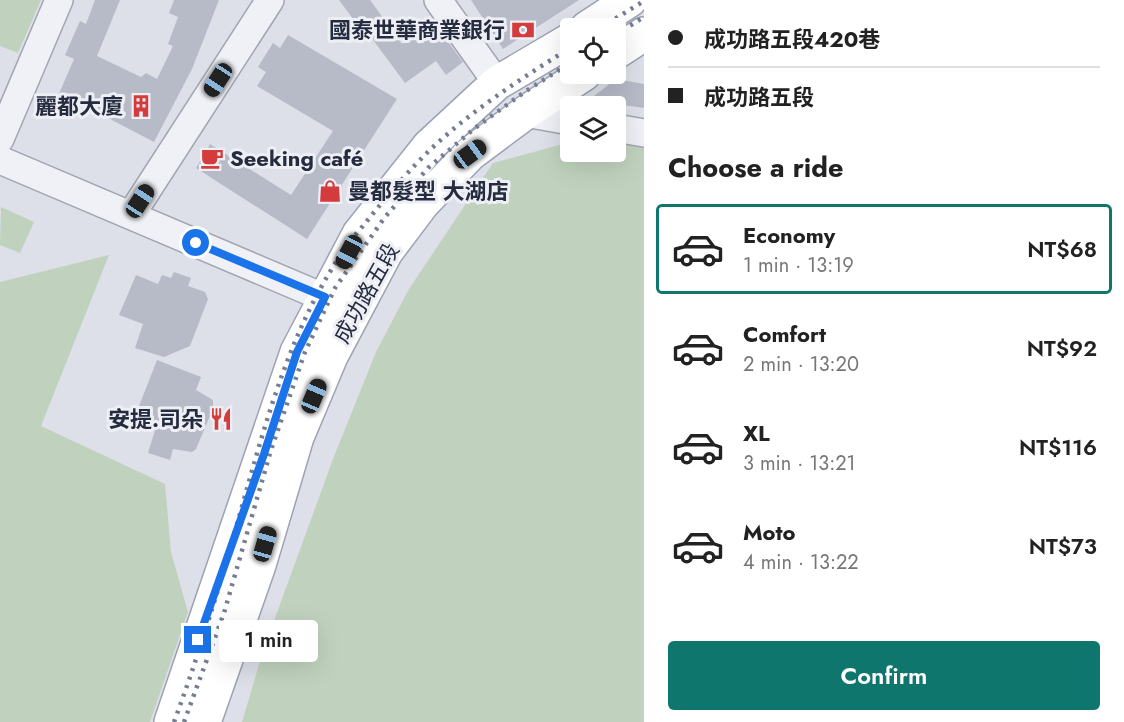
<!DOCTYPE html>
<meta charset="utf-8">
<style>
:root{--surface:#fff;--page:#f6f6f6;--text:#222;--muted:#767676;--line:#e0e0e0;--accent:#0f766e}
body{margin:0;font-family:Jost,"Noto Sans TC",sans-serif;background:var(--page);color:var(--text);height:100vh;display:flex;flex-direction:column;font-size:22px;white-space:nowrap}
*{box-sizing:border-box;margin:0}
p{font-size:20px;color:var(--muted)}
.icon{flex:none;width:33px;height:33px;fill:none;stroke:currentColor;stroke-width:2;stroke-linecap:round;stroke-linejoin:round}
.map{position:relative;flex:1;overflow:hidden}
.side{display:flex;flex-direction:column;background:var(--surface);width:480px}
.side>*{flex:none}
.guide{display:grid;align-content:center;height:132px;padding:0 24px;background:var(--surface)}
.buttons{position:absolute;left:560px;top:18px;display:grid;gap:12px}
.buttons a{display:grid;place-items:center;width:66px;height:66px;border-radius:6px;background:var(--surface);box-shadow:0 6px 24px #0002;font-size:30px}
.end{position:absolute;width:27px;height:27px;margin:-14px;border:8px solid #1a73e8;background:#fff;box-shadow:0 0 0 3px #fff}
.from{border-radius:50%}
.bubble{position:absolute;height:42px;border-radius:6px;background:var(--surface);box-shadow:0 6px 24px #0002;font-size:20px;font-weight:600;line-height:42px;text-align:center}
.car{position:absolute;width:18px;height:36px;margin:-18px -9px;border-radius:8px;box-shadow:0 0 4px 2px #0007;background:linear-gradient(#222 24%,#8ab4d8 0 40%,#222 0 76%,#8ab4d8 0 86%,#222 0)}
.guide b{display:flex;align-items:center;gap:21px;height:57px;font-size:22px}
.guide b+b{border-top:2px solid var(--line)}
.guide i{width:15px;height:15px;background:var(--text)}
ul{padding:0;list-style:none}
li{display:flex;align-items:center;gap:18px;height:90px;margin:0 12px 9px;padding:0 12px;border:3px solid transparent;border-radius:6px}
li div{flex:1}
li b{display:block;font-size:22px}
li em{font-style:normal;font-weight:600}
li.on{border-color:var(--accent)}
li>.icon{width:54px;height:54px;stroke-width:1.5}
h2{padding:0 24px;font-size:27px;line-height:72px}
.cta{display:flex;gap:12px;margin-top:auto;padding:12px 24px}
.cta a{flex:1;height:69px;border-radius:6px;background:var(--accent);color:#fff;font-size:24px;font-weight:600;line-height:69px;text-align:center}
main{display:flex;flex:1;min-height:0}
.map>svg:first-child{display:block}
.green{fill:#c0d2be}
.building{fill:#b7bbc8}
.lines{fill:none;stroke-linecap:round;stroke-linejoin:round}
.minor-casing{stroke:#a2a6b2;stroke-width:30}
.major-casing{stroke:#9ca2b4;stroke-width:36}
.minor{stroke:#f0f1f6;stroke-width:27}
.major{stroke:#fff;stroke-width:33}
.rail{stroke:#767d92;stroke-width:4.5;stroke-dasharray:3 6;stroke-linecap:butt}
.route{stroke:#1a73e8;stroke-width:8}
.labels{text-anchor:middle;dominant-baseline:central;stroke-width:6;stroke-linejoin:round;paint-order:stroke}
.poi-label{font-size:22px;font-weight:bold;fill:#262c3f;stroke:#edeff5;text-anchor:end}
.street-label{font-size:22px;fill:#262c3f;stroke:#edeff5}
</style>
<main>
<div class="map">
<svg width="644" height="722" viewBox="0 0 644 722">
<rect width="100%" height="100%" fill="#dde0e8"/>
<path class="green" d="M0 0H41L18 53 0 46Z
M615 140 644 143V722H242L263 651 333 459 376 352 409 289 493 163 570 142V152H615Z
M1 207 34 222 20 253 0 245Z
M109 255 41 426 165 484 171 552 188 612 150 722H0V282Z"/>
<path class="building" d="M95 0H120L97 56 141 77 146 73 157 79 173 46 168 44 178 17 169 13 174 0H219L192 69 154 142 110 119 58 96 74 59 65 55 80 21 86 24Z
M339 0H370L402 44 413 36 419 44 439 30 463 62 446 75 436 61 405 83 359 21 356 23Z
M471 0H579L503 49Z
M288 35 397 99 307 239 196 168 210 144 291 195 333 131 257 86 266 72 258 67 273 43 280 48Z
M616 79 644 84V108L589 100Z
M174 272 191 278 188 286 205 292 208 299 190 346 164 357 135 348 143 324 119 315 136 275 158 284 162 275 171 278Z
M157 360 201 377 196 390 213 400V409L196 449 192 452 173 449 170 460 148 453 156 427 134 419Z"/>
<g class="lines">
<g class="minor-casing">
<path id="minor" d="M438 0 497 83
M525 113 570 121
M615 128 644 133
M0 139 59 0
M0 160 344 306
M131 215 270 0"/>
</g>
<g class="major-casing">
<path id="major" d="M587 28 630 0
M615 53 644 34
M171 722 297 352 359 234 429 146 497 83 570 40
M204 722 259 565 297 437 331 356 386 252 423 203 470 154 525 113 584 74"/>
</g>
<use href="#minor" class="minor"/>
<use href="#major" class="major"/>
<path class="rail" d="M600 28 644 1
M615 35 644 17
M174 722C200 652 221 581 241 510 266 421 290 330 342 253 349 241 359 231 367 221 387 196 408 171 431 149 472 110 522 78 570 48
M184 722 224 613 271 450 305 352 335 288 385 217 428 168 475 128 526 91 570 63"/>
</g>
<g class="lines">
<path class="route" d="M196 243 325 297 297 352 264 454 198 640"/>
</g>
<defs>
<g id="bank-bare" transform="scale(1.8)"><path d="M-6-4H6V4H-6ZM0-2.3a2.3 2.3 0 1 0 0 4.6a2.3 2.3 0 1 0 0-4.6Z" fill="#d43b3d" stroke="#edeff5" stroke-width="2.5" paint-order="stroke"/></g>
<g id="building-bare" transform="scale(1.8)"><path d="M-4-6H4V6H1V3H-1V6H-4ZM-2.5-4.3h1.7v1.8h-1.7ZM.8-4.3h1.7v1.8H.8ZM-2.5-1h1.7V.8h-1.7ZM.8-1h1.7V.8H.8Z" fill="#d43b3d" stroke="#edeff5" stroke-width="2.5" paint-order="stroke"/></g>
<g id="cafe-bare" transform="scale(1.8)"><path d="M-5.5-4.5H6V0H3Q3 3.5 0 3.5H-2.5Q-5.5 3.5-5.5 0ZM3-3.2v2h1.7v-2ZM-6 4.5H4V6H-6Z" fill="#d43b3d" stroke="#edeff5" stroke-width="2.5" paint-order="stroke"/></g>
<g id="shop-bare" transform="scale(1.8)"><path d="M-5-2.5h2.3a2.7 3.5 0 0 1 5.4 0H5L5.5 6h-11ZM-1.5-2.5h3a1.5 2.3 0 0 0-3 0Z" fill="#d43b3d" stroke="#edeff5" stroke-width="2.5" paint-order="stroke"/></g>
<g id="restaurant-bare" transform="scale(1.8)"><path d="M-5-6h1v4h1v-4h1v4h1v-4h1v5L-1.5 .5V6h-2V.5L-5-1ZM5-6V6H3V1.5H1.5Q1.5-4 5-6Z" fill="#d43b3d" stroke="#edeff5" stroke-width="2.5" paint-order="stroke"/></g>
</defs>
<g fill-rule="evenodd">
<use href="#bank-bare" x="523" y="30"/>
<use href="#building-bare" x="141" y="106"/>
<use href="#cafe-bare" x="212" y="158"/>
<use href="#shop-bare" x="330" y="191"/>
<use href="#restaurant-bare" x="221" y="419"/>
</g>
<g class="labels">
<g class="poi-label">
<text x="505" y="30">國泰世華商業銀行</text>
<text x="123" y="106">麗都大廈</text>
<text x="230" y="158" text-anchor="start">Seeking café</text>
<text x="348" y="191" text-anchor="start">曼都髮型 大湖店</text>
<text x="203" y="419">安提.司朵</text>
</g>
<g class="street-label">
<text transform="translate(366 293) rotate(-61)">成功路五段</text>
</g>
</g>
</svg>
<div class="buttons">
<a><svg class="icon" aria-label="locate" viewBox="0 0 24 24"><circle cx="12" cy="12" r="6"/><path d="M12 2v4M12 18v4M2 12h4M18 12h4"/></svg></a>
<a><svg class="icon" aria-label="layers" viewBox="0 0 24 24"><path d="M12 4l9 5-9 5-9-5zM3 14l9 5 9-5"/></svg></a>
</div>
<i class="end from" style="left:196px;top:243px"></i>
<i class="end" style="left:198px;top:640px"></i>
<div class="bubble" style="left:219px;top:620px;width:99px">1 min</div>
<i class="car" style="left:218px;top:80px;rotate:213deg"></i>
<i class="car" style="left:470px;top:154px;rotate:54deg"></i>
<i class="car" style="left:140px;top:201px;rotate:33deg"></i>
<i class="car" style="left:349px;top:252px;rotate:208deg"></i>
<i class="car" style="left:314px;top:396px;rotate:23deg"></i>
<i class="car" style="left:265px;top:544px;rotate:16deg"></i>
</div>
<section class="side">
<div class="guide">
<b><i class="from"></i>成功路五段420巷</b>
<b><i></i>成功路五段</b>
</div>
<h2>Choose a ride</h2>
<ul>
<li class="on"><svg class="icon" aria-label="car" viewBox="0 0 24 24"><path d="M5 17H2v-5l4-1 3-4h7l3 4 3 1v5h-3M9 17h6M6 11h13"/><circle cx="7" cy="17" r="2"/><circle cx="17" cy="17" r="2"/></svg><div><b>Economy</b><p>1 min · 13:19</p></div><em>NT$68</em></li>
<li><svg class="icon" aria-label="car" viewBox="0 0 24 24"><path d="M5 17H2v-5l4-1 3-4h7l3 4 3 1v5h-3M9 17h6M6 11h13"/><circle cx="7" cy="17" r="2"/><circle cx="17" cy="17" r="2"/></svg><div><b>Comfort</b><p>2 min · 13:20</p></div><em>NT$92</em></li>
<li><svg class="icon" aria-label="car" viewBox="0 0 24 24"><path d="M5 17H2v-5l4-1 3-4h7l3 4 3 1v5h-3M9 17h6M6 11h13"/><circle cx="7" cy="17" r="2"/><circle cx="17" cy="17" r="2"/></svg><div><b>XL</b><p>3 min · 13:21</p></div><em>NT$116</em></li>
<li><svg class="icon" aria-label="car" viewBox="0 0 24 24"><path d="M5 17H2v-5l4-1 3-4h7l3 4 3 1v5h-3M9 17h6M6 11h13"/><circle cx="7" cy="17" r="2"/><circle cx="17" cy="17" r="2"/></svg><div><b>Moto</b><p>4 min · 13:22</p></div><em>NT$73</em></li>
</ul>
<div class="cta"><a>Confirm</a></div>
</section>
</main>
